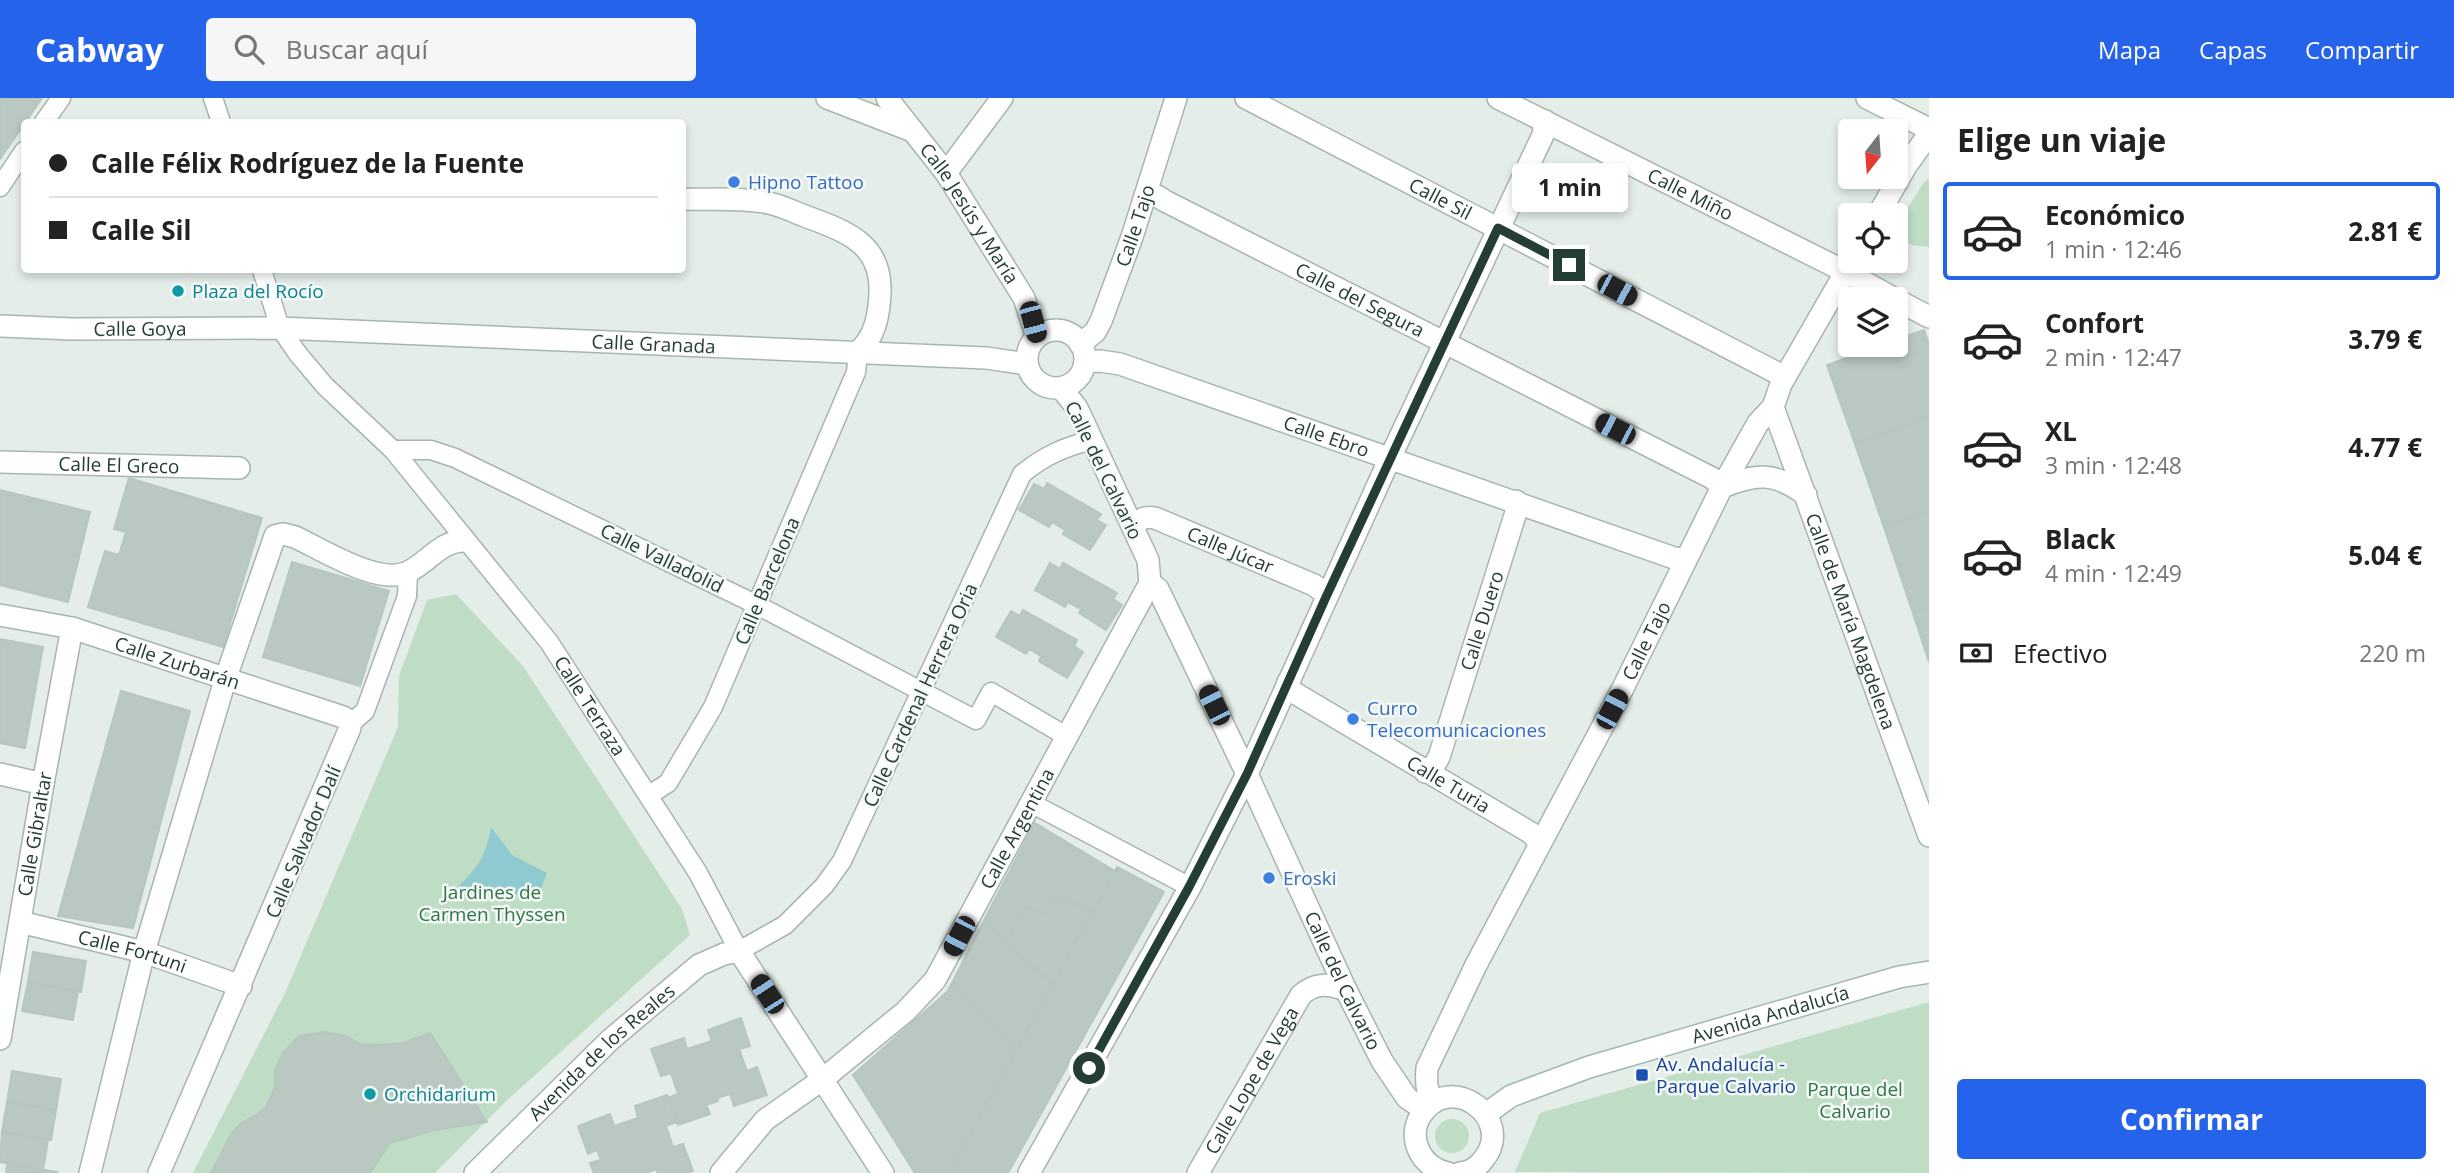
<!DOCTYPE html>
<html lang="es">
<meta charset="utf-8">
<style>
:root{--surface:#fff;--page:#f6f6f6;--text:#222;--muted:#767676;--line:#e0e0e0;--accent:#2563eb}
body{margin:0;font-family:"Open Sans",sans-serif;background:var(--page);color:var(--text);height:100vh;display:flex;flex-direction:column;font-size:26px;white-space:nowrap}
*{box-sizing:border-box;margin:0}
p{font-size:23px;color:var(--muted)}
.icon{flex:none;width:38px;height:38px;fill:none;stroke:currentColor;stroke-width:2;stroke-linecap:round;stroke-linejoin:round}
.map{position:relative;flex:1;overflow:hidden}
.sheet{display:flex;flex-direction:column;background:var(--surface);width:525px}
.sheet>*{flex:none}
.top-card{position:absolute;left:21px;top:21px;width:665px;height:154px;border-radius:7px;box-shadow:0 4px 10px #0003;display:grid;align-content:center;height:154px;padding:0 28px;background:var(--surface)}
.needle{width:46px;rotate:197deg}
.buttons{position:absolute;left:1838px;top:21px;display:grid;gap:14px}
.buttons a{display:grid;place-items:center;width:70px;height:70px;border-radius:7px;background:var(--surface);box-shadow:0 4px 10px #0003;font-size:35px}
.end{position:absolute;width:32px;height:32px;margin:-16px;border:9px solid #243e35;background:#fff;box-shadow:0 0 0 4px #fff}
.from{border-radius:50%}
.bubble{position:absolute;height:49px;border-radius:7px;background:var(--surface);box-shadow:0 4px 10px #0003;font-size:23px;font-weight:700;line-height:49px;text-align:center}
.car{position:absolute;width:21px;height:42px;margin:-21px -10px;border-radius:9px;box-shadow:0 0 5px 2px #0007;background:linear-gradient(#222 24%,#8ab4d8 0 40%,#222 0 76%,#8ab4d8 0 86%,#222 0)}
.top-card b{display:flex;align-items:center;gap:24px;height:66px;font-size:26px}
.top-card b+b{border-top:2px solid var(--line)}
.top-card i{width:18px;height:18px;background:var(--text)}
ul{padding:0;list-style:none}
li{display:flex;align-items:center;gap:21px;height:98px;margin:0 14px 10px;padding:0 14px;border:4px solid transparent;border-radius:7px}
li div{flex:1}
li b{display:block;font-size:26px}
li em{font-style:normal;font-weight:700}
li.active{border-color:var(--accent)}
li>.icon{width:63px;height:63px;stroke-width:1.5}
h2{padding:0 28px;font-size:32px;line-height:84px}
.pay{display:flex;align-items:center;gap:18px;height:77px;padding:0 28px;font-size:26px}
.pay p{margin-inline-start:auto}
.button{display:flex;gap:14px;margin-top:auto;padding:14px 28px}
.button a{flex:1;height:80px;border-radius:7px;background:var(--accent);color:#fff;font-size:28px;font-weight:700;line-height:80px;text-align:center}
header{display:flex;align-items:center;gap:42px;box-sizing:border-box;height:98px;padding:0 35px;background:var(--accent);color:#fff}
header strong{font-size:33px}
nav{display:flex;gap:38px;margin-inline-start:auto;font-size:24px}
.search{width:490px;height:63px;background:var(--page);display:flex;align-items:center;gap:18px;box-sizing:border-box;padding:0 24px;border-radius:7px;color:var(--muted);font-size:26px}
main{display:flex;flex:1;min-height:0}
.map>svg:first-child{display:block}
.green{fill:#beddc4}
.water{fill:#8ecad0}
.building{fill:#b9c8c1;stroke:#b6c7bf;stroke-width:2}
.lines{fill:none;stroke-linecap:round;stroke-linejoin:round}
.pedestrian-casing{stroke:#a7b5af;stroke-width:21}
.minor-casing{stroke:#a7b5af;stroke-width:24}
.secondary-casing{stroke:#a2b8af;stroke-width:24}
.pedestrian{stroke:#fff;stroke-width:18}
.minor{stroke:#fff;stroke-width:21}
.secondary{stroke:#fff;stroke-width:21}
.route{stroke:#243e35;stroke-width:9}
.shop-dot{fill:#3f7fe0;stroke:#f4f9f7;stroke-width:2.5}
.culture-dot{fill:#0f9aa8;stroke:#f4f9f7;stroke-width:2.5}
.transit-dot{fill:#1a4fb4;stroke:#f4f9f7;stroke-width:2.5}
.labels{text-anchor:middle;dominant-baseline:central;stroke-width:5;stroke-linejoin:round;paint-order:stroke}
.shop-label{font-size:19px;fill:#366cbe;stroke:#f4f9f7;text-anchor:start}
.street-label{font-size:19px;fill:#243e35;stroke:#f4f9f7}
.culture-label{font-size:19px;fill:#0d838f;stroke:#f4f9f7;text-anchor:start}
.park-label{font-size:19px;fill:#2f7446;stroke:#f4f9f7}
.transit-label{font-size:19px;fill:#164399;stroke:#f4f9f7;text-anchor:start}
</style>
<header>
<strong>Cabway</strong>
<div class="search"><svg class="icon" aria-label="search" viewBox="0 0 24 24"><circle cx="10" cy="10" r="6"/><path d="M15 15l6 6"/></svg>Buscar aquí</div>
<nav><a>Mapa</a><a>Capas</a><a>Compartir</a></nav>
</header>
<main>
<div class="map">
<svg width="1929" height="1075" viewBox="0 0 1929 1075">
<rect width="100%" height="100%" fill="#e4ede8"/>
<path class="green" d="M1929 81V149L1912 147 1895 139V131L1924 84Z
M456 496 523 568 682 811 690 837 503 1006 435 1075H193L285 895 398 629 399 578 427 502Z
M1929 904V1075L1515 1074 1540 1015Z
M1435 1038a17 17 0 1 1 34 0a17 17 0 1 1-34 0Z"/>
<path class="water" d="M491 729 512 757 547 775 536 803 494 789 454 792C476 773 487 757 491 729Z"/>
<path class="building" d="M0 0H42L0 61Z
M1924 232 1929 246V319L1855 346 1827 267 1882 247H1895V242Z
M1929 319V413L1884 429 1855 346Z
M129 380 262 420 223 549 88 509 105 453 119 457 126 434 114 431Z
M1047 385 1101 416 1097 422 1106 427 1090 452 1063 436 1065 432 1052 424 1049 429 1019 412 1034 386 1044 391Z
M0 392 90 414 68 504 0 487Z
M1929 413V509L1913 515 1884 429Z
M292 464 389 493 360 588 263 559Z
M1050 465 1060 471 1063 465 1117 495 1113 501 1122 507 1106 532 1079 515 1081 511 1068 504 1065 509 1035 492Z
M1929 509V564L1913 515Z
M1023 512 1077 542 1074 548 1083 554 1067 580 1039 563 1041 558 1029 551 1026 556 996 539 1011 513 1020 518Z
M0 541 43 549 25 650 0 645Z
M121 593 190 613 133 830 58 818Z
M1035 725 1115 773 1092 815 1069 802 1065 807 1053 800 1043 817 1027 808 1006 844 983 824Z
M1117 769 1164 794 1008 1075H949Z
M1053 800 1065 807 1069 802 1092 815 1053 886 1006 844 1027 808 1043 817Z
M983 824 1053 886 1016 954 953 883Z
M33 854 86 863 81 894 28 884Z
M953 883 1016 954 949 1075H915L853 977 947 894Z
M28 884 78 893 73 922 22 913Z
M741 920 750 948 739 951 747 973 757 969 767 997 734 1008 730 996 717 1000 718 1003 706 1007 710 1016 678 1027 668 1000 678 996 671 975 661 978 651 951 684 940 687 951 712 943 708 932Z
M324 934 343 937 361 946 375 947 403 945 430 935 487 1024 435 1032 390 1045 370 1075H211L231 1036 241 1025 255 1018 267 1008 275 988V972L283 955 299 938Z
M12 973 61 981 56 1012 7 1004Z
M667 997 677 1024 666 1028 673 1049 683 1046 693 1073 687 1075H658L656 1071 646 1075H594L590 1065 601 1062 597 1052 588 1056 578 1028 610 1016 614 1028 638 1020 635 1008Z
M7 1004 56 1012 51 1042 2 1034Z
M2 1034 48 1042 43 1072 0 1064Z
M7 1066 57 1074 56 1075H6Z"/>
<g class="lines">
<g class="pedestrian-casing">
<g id="pedestrian">
<path d="M213 0 221 24"/>
<path d="M44 24 61 0"/>
<path d="M0 89 24 53"/>
<path id="s1" d="M262 172 280 230 298 256 325 288 393 352 549 544 698 775 739 853 785 827 824 788 842 763 1022 376C1044 358 1064 349 1092 342"/>
<path d="M393 352H431L455 360 757 507 976 622 991 594 1066 638"/>
<path d="M349 627 365 613 407 498 408 474"/>
<path d="M649 697 668 685 713 609 856 274 858 254"/>
<path d="M1031 705 1190 789"/>
</g>
</g>
<g class="minor-casing">
<g id="minor">
<path d="M827 0 910 32"/>
<path id="s2" d="M887 0 946 75 1024 200 1037 239"/>
<path id="s3" d="M1246 0 1785 279"/>
<path id="s4" d="M1498 0 1846 174 1895 201"/>
<path d="M1867 0 1929 31"/>
<path d="M946 75 1002 0"/>
<path id="s5" d="M1145 98H1157L1165 103 1712 380 1722 389"/>
<path d="M682 101C711 102 741 99 769 105 783 108 796 115 810 120 848 134 882 147 880 195 879 218 875 239 858 254"/>
<path d="M1878 117 1906 68 1929 36"/>
<path d="M1895 201 1929 219"/>
<path id="s6" d="M0 228 72 231 280 230 986 260 1027 266"/>
<circle cx="1056" cy="261" r="29"/>
<path id="s7" d="M1080 246 1095 234 1101 223 1132 139 1176 0"/>
<path id="s8" d="M1085 264 1100 263 1120 266 1674 460 1685 461"/>
<path id="s9" d="M1773 309 1929 738"/>
<path id="s10" d="M0 364 239 370"/>
<path d="M1722 389C1757 375 1775 374 1806 397"/>
<path id="s11" d="M1133 430C1139 421 1144 418 1155 420L1314 487 1322 493 1326 499"/>
<path id="s12" d="M1150 485 1158 491 1247 676 1346 892 1382 963 1407 1000 1425 1012"/>
<path id="s13" d="M0 517 72 530 343 619 348 622 350 630 159 1075"/>
<path id="s14" d="M1288 584 1292 593 1298 597 1531 735 1540 745"/>
<path id="s15" d="M1425 674 1433 669 1439 659 1516 414V403"/>
<path d="M0 676 43 686"/>
<path id="s16" d="M20 824 144 854 241 888"/>
<path id="s17" d="M0 941 43 686 72 530"/>
<path id="s18" d="M1434 1004C1426 993 1426 984 1427 970L1476 867 1623 590 1722 389 1758 325 1773 309 1781 286 1852 163"/>
<path d="M90 1075 144 854 226 579 275 438 283 436 295 439C323 452 379 488 408 474 429 464 441 442 465 443"/>
<path id="s19" d="M475 1075 610 942 699 867 724 856 739 853 883 1075"/>
<path id="s20" d="M721 1075 765 1022 823 981 906 913 935 882 1150 485 1148 462 1077 310 1061 290"/>
<path d="M1029 1075 1190 789 1247 676 1390 360 1543 37 1545 23"/>
<path id="s21" d="M1198 1075 1301 897C1316 884 1328 886 1346 892"/>
</g>
</g>
<g class="secondary-casing">
<g id="secondary">
<path id="s22" d="M1486 1016 1511 998 1589 969 1899 879 1929 874"/>
<path d="M1448 1075C1422 1070 1406 1041 1421 1017 1451 971 1517 1022 1483 1062 1478 1069 1469 1074 1460 1075"/>
</g>
</g>
<use href="#pedestrian" class="pedestrian"/>
<use href="#minor" class="minor"/>
<use href="#secondary" class="secondary"/>
</g>
<g class="lines">
<path class="route" d="M1089 970 1189 789 1247 676 1326 499 1498 130 1569 167"/>
</g>
<g class="shop-dot">
<circle cx="734" cy="84" r="7"/>
<circle cx="1353" cy="621" r="7"/>
<circle cx="1269" cy="780" r="7"/>
</g>
<g class="culture-dot">
<circle cx="178" cy="193" r="7"/>
<circle cx="370" cy="996" r="7"/>
</g>
<rect class="transit-dot" x="1635" y="970" width="14" height="14" rx="3.5"/>
<g class="labels">
<g class="shop-label">
<text x="748" y="84">Hipno Tattoo</text>
<text x="1367" y="610">Curro<tspan x="1367" dy="22">Telecomunicaciones</tspan></text>
<text x="1283" y="780">Eroski</text>
</g>
<g class="street-label">
<text stroke="none"><textPath href="#s4" startOffset="215">Calle Miño</textPath></text>
<text stroke="none"><textPath href="#s3" startOffset="219">Calle Sil</textPath></text>
<text stroke="none"><textPath href="#s2" startOffset="142">Calle Jesús y María</textPath></text>
<text stroke="none"><textPath href="#s7" startOffset="133">Calle Tajo</textPath></text>
<text stroke="none"><textPath href="#s5" startOffset="240">Calle del Segura</textPath></text>
<text stroke="none"><textPath href="#s6" startOffset="140">Calle Goya</textPath></text>
<text stroke="none"><textPath href="#s6" startOffset="654">Calle Granada</textPath></text>
<text stroke="none"><textPath href="#s8" startOffset="254">Calle Ebro</textPath></text>
<text stroke="none"><textPath href="#s10" startOffset="119">Calle El Greco</textPath></text>
<text transform="translate(1104 372) rotate(64)">Calle del Calvario</text>
<text stroke="none"><textPath href="#s11" startOffset="108">Calle Júcar</textPath></text>
<text transform="translate(662 460) rotate(26)">Calle Valladolid</text>
<text transform="translate(767 483) rotate(-67)">Calle Barcelona</text>
<text stroke="none"><textPath href="#s15" startOffset="164">Calle Duero</textPath></text>
<text stroke="none"><textPath href="#s9" startOffset="228">Calle de María Magdelena</textPath></text>
<text stroke="none"><textPath href="#s18" startOffset="516">Calle Tajo</textPath></text>
<text stroke="none"><textPath href="#s13" startOffset="184">Calle Zurbarán</textPath></text>
<text transform="translate(920 597) rotate(-65)">Calle Cardenal Herrera Oria</text>
<text stroke="none"><textPath href="#s1" startOffset="551">Calle Terraza</textPath></text>
<text stroke="none"><textPath href="#s14" startOffset="192">Calle Turia</textPath></text>
<text stroke="none"><textPath href="#s20" startOffset="462">Calle Argentina</textPath></text>
<text stroke="none"><textPath href="#s17" startOffset="208">Calle Gibraltar</textPath></text>
<text transform="translate(303 744) rotate(-67)">Calle Salvador Dalí</text>
<text stroke="none"><textPath href="#s16" startOffset="116">Calle Fortuni</textPath></text>
<text stroke="none"><textPath href="#s12" startOffset="443">Calle del Calvario</textPath></text>
<text stroke="none"><textPath href="#s22" startOffset="303">Avenida Andalucía</textPath></text>
<text stroke="none"><textPath href="#s19" startOffset="175">Avenida de los Reales</textPath></text>
<text stroke="none"><textPath href="#s21" startOffset="107">Calle Lope de Vega</textPath></text>
</g>
<g class="culture-label">
<text x="192" y="193">Plaza del Rocío</text>
<text x="384" y="996">Orchidarium</text>
</g>
<g class="park-label">
<text x="492" y="794">Jardines de<tspan x="492" dy="22">Carmen Thyssen</tspan></text>
<text x="1855" y="991">Parque del<tspan x="1855" dy="22">Calvario</tspan></text>
</g>
<g class="transit-label">
<text x="1656" y="966">Av. Andalucía -<tspan x="1656" dy="22">Parque Calvario</tspan></text>
</g>
</g>
</svg>
<div class="buttons">
<a><svg class="needle" viewBox="-14 -14 28 28"><path d="M0-13l5 13h-10z" fill="#e53935"/><path d="M0 13l5-13h-10z" fill="#767676"/></svg></a>
<a><svg class="icon" aria-label="locate" viewBox="0 0 24 24"><circle cx="12" cy="12" r="6"/><path d="M12 2v4M12 18v4M2 12h4M18 12h4"/></svg></a>
<a><svg class="icon" aria-label="layers" viewBox="0 0 24 24"><path d="M12 4l9 5-9 5-9-5zM3 14l9 5 9-5"/></svg></a>
</div>
<i class="end from" style="left:1089px;top:970px"></i>
<i class="end" style="left:1569px;top:167px"></i>
<div class="bubble" style="left:1512px;top:65px;width:116px">1 min</div>
<i class="car" style="left:1617px;top:192px;rotate:118deg"></i>
<i class="car" style="left:1033px;top:224px;rotate:165deg"></i>
<i class="car" style="left:1615px;top:331px;rotate:297deg"></i>
<i class="car" style="left:1214px;top:607px;rotate:334deg"></i>
<i class="car" style="left:1612px;top:611px;rotate:28deg"></i>
<i class="car" style="left:959px;top:838px;rotate:208deg"></i>
<i class="car" style="left:767px;top:896px;rotate:327deg"></i>
<div class="top-card">
<b><i class="from"></i>Calle Félix Rodríguez de la Fuente</b>
<b><i></i>Calle Sil</b>
</div>
</div>
<section class="sheet">
<h2>Elige un viaje</h2>
<ul>
<li class="active"><svg class="icon" aria-label="car" viewBox="0 0 24 24"><path d="M5 17H2v-5l4-1 3-4h7l3 4 3 1v5h-3M9 17h6M6 11h13"/><circle cx="7" cy="17" r="2"/><circle cx="17" cy="17" r="2"/></svg><div><b>Económico</b><p>1 min · 12:46</p></div><em>2.81 €</em></li>
<li><svg class="icon" aria-label="car" viewBox="0 0 24 24"><path d="M5 17H2v-5l4-1 3-4h7l3 4 3 1v5h-3M9 17h6M6 11h13"/><circle cx="7" cy="17" r="2"/><circle cx="17" cy="17" r="2"/></svg><div><b>Confort</b><p>2 min · 12:47</p></div><em>3.79 €</em></li>
<li><svg class="icon" aria-label="car" viewBox="0 0 24 24"><path d="M5 17H2v-5l4-1 3-4h7l3 4 3 1v5h-3M9 17h6M6 11h13"/><circle cx="7" cy="17" r="2"/><circle cx="17" cy="17" r="2"/></svg><div><b>XL</b><p>3 min · 12:48</p></div><em>4.77 €</em></li>
<li><svg class="icon" aria-label="car" viewBox="0 0 24 24"><path d="M5 17H2v-5l4-1 3-4h7l3 4 3 1v5h-3M9 17h6M6 11h13"/><circle cx="7" cy="17" r="2"/><circle cx="17" cy="17" r="2"/></svg><div><b>Black</b><p>4 min · 12:49</p></div><em>5.04 €</em></li>
</ul>
<div class="pay"><svg class="icon" aria-label="cash" viewBox="0 0 24 24"><path d="M3 7h18v10H3z"/><circle cx="12" cy="12" r="2"/></svg>Efectivo<p>220 m</p></div>
<div class="button"><a>Confirmar</a></div>
</section>
</main>
